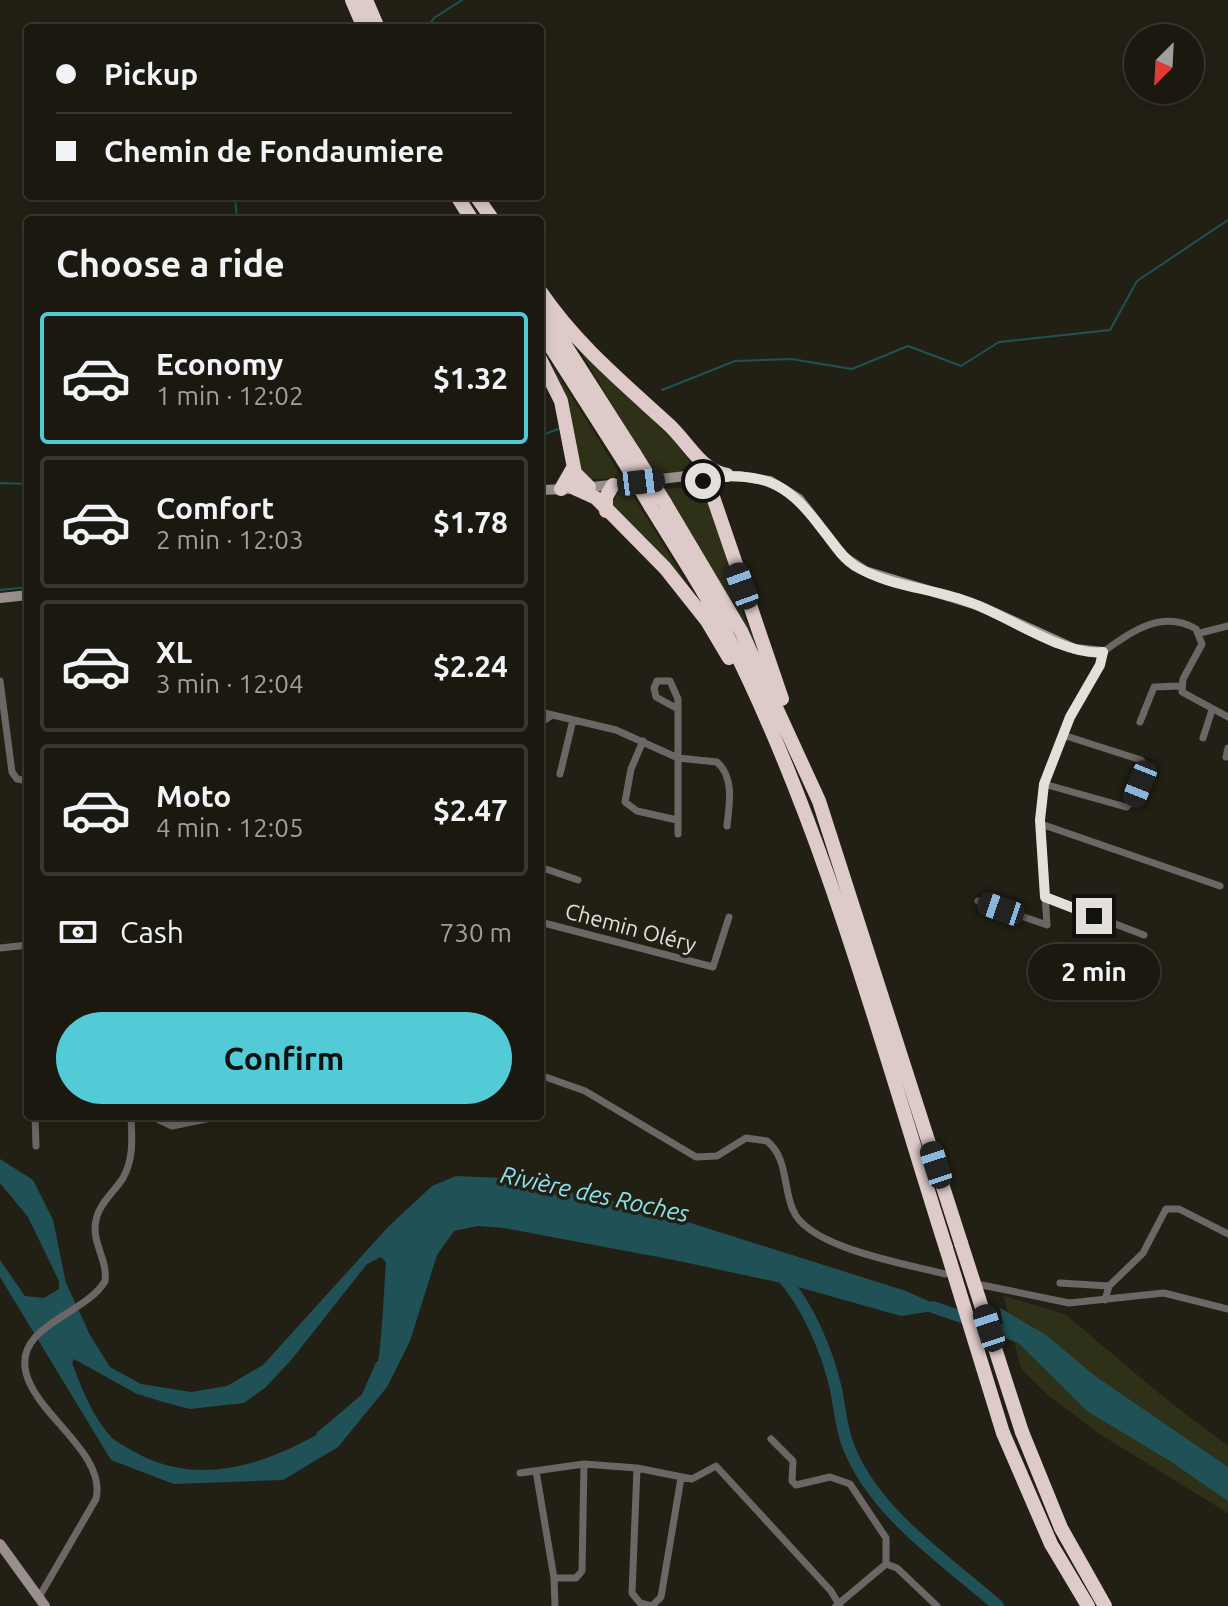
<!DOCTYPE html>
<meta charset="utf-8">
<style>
:root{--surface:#1a180f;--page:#27251d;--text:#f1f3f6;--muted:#9fa09e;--line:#38372f;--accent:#52cbd7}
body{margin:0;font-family:Ubuntu,sans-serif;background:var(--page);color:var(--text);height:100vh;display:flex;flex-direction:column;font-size:30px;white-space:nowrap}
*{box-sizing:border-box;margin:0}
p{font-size:26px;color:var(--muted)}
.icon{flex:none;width:44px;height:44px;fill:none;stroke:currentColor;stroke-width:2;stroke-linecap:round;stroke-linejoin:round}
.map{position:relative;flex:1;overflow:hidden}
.side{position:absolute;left:24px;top:216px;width:520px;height:904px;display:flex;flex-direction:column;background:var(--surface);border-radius:8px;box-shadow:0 4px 12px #0003,0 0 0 2px var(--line)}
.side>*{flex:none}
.hud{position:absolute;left:24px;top:24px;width:520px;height:176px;border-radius:8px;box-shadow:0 4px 12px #0003,0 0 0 2px var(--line);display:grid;align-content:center;height:176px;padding:0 32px;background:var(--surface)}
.needle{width:52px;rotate:204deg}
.buttons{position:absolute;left:1124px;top:24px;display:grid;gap:16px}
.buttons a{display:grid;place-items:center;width:80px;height:80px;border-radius:50%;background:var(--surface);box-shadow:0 4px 12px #0003,0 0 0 2px var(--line);font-size:40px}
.end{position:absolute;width:36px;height:36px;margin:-18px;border:10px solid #e2e0d9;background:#111;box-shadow:0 0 0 4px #111}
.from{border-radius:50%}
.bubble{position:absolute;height:56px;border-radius:28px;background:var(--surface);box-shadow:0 4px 12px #0003,0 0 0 2px var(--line);font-size:26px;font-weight:700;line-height:56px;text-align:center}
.car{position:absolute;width:24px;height:48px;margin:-24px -12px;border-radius:10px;box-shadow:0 0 6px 2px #0007;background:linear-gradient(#222 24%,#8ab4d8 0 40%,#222 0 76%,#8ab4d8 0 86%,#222 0)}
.hud b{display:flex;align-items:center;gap:28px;height:76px;font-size:30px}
.hud b+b{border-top:2px solid var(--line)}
.hud i{width:20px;height:20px;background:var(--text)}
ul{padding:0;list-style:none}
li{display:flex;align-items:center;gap:24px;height:132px;margin:0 16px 12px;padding:0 16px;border:4px solid var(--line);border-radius:8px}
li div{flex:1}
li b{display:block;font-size:30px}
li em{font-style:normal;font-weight:700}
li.active{border-color:var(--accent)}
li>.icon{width:72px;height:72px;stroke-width:1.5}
h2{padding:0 32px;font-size:36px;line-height:96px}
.pay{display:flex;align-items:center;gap:20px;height:88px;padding:0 32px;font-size:30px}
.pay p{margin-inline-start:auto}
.action{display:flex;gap:16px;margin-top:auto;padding:16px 32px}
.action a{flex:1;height:92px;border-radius:48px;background:var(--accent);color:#111;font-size:32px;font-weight:700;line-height:92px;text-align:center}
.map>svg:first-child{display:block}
.green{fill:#2e3117}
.water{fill:#205157;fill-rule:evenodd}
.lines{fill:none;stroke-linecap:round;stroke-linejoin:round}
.stream{stroke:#205157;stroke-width:2}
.river{stroke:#205157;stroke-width:12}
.street{stroke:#6d6666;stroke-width:7}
.secondary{stroke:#9a8e8e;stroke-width:10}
.highway{stroke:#ddcac9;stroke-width:14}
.highway-bridge{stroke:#ddcac9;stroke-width:14}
.route{stroke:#e2e0d9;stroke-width:10}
.labels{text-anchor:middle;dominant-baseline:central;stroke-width:7;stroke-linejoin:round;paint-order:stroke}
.street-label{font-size:22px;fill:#e2e0d9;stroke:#222014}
.water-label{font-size:24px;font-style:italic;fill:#8de1ec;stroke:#222014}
</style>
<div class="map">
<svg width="1228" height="1606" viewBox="0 0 1228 1606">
<rect width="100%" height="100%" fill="#222014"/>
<path class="green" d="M540 346 623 479H585L581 475Z
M580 351C597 367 688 449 690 463L679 472 655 476Z
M700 487 706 492 744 616 756 642 753 644 663 489Z
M629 489 699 603 611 503 619 492Z
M1004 1296 1065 1314 1161 1395 1228 1446V1513L1101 1435 1049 1396 1021 1369Z"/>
<path class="water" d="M0 1159 33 1180 53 1220 66 1283 90 1335 110 1367 141 1384 191 1392 227 1386 263 1365 388 1227 432 1186 456 1176 500 1178 637 1206 906 1291 946 1309 901 1316 791 1285 674 1260 504 1228 478 1226 454 1231 437 1255 410 1341 387 1387 338 1447 283 1480 174 1484 111 1460 0 1277V1260L25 1296 44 1298 59 1289V1281L28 1217 0 1183ZM381 1257 386 1262C384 1287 381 1371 372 1389 357 1417 327 1430 301 1443 246 1471 188 1483 133 1451 126 1447 118 1443 112 1438 93 1418 82 1389 72 1363L74 1359 137 1394 167 1403 190 1409 244 1403 266 1387 292 1359 367 1264Z
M1000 1308 1046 1335 1095 1376 1228 1467V1501L1170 1461 1087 1411 1004 1329Z"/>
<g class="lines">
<path class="stream" d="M427 28 434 18 462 0
M235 196 237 220
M662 390 735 361 791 359 852 369 908 346 961 366 999 342 1110 330 1137 281 1228 220
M540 436 558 429
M0 483 28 484
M0 590 28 587"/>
<path class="river" d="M780 1274C807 1303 827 1350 836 1389 840 1409 841 1429 849 1448 876 1515 946 1560 998 1606
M933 1307 1017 1336
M322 1436 367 1398 381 1366"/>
<path class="street" d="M1200 633 1228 626
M0 681 12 772 17 779 28 781
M540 712 616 730 678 758 717 762C735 778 729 805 727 826
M1140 722 1154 687 1181 686
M540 723 552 715
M1203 738 1212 710
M643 741 631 769 625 802 637 811 677 820
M1226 757 1228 748
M560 774 573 720
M1044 784 1126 807 1133 801 1146 767 1141 760 1063 735
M1041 824 1220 886
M678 834V699L670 681H657L654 688 656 697 678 709
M540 867 578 880
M1045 897 1144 935
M978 901 1047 925 1040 820 1044 784 1070 717 1100 665 1103 652C1130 632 1162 609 1196 629L1202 644 1183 679 1182 692 1228 717
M540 922 713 967 729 917
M0 948 28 945
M540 1075 585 1091 696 1157 717 1156 746 1138 767 1141C788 1158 783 1188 793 1210 808 1248 907 1264 945 1274
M35 1116 36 1146
M151 1116 172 1126 221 1116
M1060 1283 1109 1286
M982 1285 1069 1303 1164 1293 1228 1309
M1105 1300 1109 1286 1143 1253 1166 1209H1179L1228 1234
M771 1439 793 1461 792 1481 796 1485 830 1477 850 1484 886 1538V1564
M637 1468 632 1593 640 1603 652 1606 661 1597 681 1478
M536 1471 554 1578 555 1606
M520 1473 584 1464 637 1468 692 1479 716 1466 831 1591 840 1606
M886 1564 897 1568 937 1606
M554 1578H576L582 1571 584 1464
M39 1597 96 1499C107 1454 37 1416 26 1373 14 1325 87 1314 105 1281 108 1259 91 1243 96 1220 99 1204 114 1192 123 1178 134 1158 132 1138 131 1116
M836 1606 886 1564"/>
<path class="secondary" d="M584 488 686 476H739L770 481 799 499 844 557 865 571 980 606 1075 649 1103 652
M540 490 568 489
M0 598 28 595
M0 1544 45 1606"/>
<path class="highway" d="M352 0 364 28
M366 0 378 28
M457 196 472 220
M476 196 493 220
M540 291C576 344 621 381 668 424 688 442 700 470 727 475
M544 312 634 453
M540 330 623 460
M540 359 561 401 575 473 589 487
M695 476 711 491 782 699
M574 488 596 498 665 568 707 621 729 658
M561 489 573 468
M665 503 741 631 819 801 961 1243
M651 507C677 550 706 592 728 637 825 829 881 1044 946 1248
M606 511V497L613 485
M1022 1432 1061 1528 1105 1606
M1003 1433 1051 1544 1088 1606"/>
<path class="highway-bridge" d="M634 453 665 503
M623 460 651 507
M961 1243 1022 1432
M946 1248 1003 1433"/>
</g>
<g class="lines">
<path class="route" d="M703 481 695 476C761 476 780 473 822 529 832 541 841 557 855 566 888 586 929 588 966 601 1004 613 1064 657 1103 652L1100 665 1070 717 1044 784 1040 820 1045 897 1094 916"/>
</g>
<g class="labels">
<g class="street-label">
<text transform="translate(631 927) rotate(15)">Chemin Oléry</text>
</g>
<g class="water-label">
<text transform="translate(595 1194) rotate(12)">Rivière des Roches</text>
</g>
</g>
</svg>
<div class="buttons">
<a><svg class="needle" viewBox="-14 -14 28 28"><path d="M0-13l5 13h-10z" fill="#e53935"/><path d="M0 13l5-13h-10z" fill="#9fa09e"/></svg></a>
</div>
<i class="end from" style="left:703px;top:481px"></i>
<i class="end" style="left:1094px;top:916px"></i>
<div class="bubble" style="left:1028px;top:944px;width:132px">2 min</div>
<i class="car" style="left:641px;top:482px;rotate:83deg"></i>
<i class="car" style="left:742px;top:586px;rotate:340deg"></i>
<i class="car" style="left:1140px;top:784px;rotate:202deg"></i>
<i class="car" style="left:1001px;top:909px;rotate:289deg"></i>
<i class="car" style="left:936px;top:1165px;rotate:342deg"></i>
<i class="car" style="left:989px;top:1328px;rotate:342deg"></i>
<div class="hud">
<b><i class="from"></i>Pickup</b>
<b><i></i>Chemin de Fondaumiere</b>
</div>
<section class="side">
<h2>Choose a ride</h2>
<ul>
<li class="active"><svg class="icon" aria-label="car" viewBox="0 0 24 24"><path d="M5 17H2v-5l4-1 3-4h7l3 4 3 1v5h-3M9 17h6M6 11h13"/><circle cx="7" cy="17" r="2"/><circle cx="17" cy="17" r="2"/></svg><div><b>Economy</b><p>1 min · 12:02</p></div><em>$1.32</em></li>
<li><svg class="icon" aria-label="car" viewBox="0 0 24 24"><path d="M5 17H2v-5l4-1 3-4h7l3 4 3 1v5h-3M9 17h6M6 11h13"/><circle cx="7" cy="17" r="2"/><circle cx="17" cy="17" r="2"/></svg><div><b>Comfort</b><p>2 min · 12:03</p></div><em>$1.78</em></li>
<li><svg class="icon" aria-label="car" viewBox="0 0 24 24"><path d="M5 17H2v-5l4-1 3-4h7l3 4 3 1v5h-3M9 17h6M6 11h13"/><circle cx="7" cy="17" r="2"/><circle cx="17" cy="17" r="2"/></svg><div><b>XL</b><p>3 min · 12:04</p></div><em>$2.24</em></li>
<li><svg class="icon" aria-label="car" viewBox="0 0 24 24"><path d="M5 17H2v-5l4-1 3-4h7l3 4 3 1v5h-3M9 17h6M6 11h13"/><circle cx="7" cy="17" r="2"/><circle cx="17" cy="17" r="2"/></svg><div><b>Moto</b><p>4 min · 12:05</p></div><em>$2.47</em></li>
</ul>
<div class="pay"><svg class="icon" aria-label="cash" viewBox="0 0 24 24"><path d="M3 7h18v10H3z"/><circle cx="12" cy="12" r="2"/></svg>Cash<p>730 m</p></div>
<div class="action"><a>Confirm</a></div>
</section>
</div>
